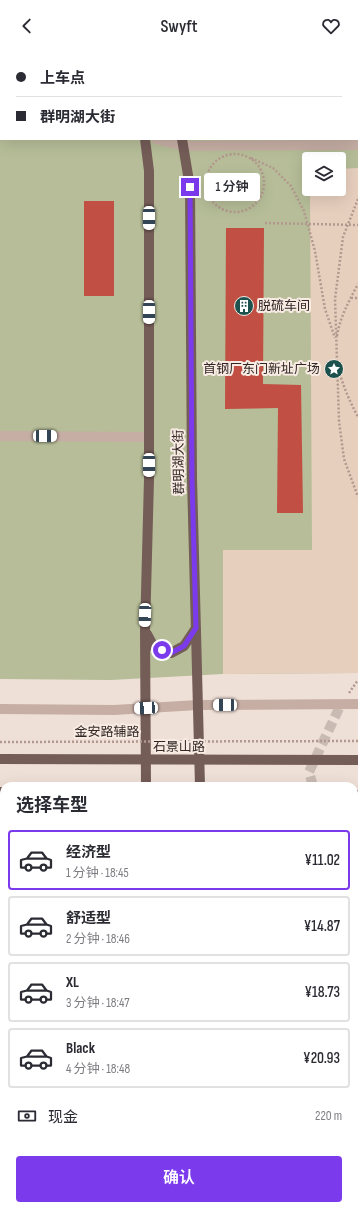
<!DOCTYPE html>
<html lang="zh">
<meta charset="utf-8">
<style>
:root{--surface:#fff;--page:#f2f2f3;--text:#2b2b33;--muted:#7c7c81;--line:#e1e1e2;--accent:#7c3aed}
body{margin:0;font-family:"Sofia Sans Condensed","Noto Sans SC",sans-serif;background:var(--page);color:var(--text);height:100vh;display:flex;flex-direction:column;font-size:15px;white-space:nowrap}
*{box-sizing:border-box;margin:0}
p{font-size:13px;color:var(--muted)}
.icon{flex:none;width:22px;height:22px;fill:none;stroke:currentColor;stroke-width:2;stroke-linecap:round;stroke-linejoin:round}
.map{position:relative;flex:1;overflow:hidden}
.sheet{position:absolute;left:0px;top:730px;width:358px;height:428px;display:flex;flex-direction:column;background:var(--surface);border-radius:12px 12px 0 0;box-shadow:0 4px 16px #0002}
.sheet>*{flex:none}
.guide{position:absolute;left:0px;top:0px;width:358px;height:88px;box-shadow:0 4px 16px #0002;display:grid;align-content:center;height:88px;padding:0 16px;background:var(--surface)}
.controls{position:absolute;left:302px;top:100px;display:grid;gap:8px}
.controls a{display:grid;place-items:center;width:44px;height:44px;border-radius:4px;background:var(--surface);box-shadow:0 4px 16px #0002;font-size:20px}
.end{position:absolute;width:18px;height:18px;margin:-9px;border:5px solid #7c3aed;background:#fff;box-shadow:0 0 0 2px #fff}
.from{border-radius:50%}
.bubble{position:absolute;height:28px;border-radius:4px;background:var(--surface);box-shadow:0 4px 16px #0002;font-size:13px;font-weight:600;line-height:28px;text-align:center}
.car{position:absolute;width:12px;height:24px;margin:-12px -6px;border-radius:5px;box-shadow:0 0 3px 1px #0007;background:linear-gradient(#fff 24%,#345 0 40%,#fff 0 76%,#345 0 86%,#fff 0)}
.guide b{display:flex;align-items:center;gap:14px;height:38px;font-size:15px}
.guide b+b{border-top:1px solid var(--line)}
.guide i{width:10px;height:10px;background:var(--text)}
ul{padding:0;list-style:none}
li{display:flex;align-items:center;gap:12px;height:60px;margin:0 8px 6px;padding:0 8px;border:2px solid var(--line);border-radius:4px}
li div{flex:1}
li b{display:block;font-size:15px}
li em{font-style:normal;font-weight:600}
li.active{border-color:var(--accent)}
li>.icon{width:36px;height:36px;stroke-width:1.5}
h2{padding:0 16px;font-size:18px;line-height:48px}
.pay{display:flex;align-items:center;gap:10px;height:44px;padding:0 16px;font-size:15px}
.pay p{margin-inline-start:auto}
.cta{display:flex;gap:8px;margin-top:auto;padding:8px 16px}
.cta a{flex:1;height:46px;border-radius:4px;background:var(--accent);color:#fff;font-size:16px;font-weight:600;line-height:46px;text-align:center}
header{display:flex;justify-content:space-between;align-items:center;height:52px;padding:0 16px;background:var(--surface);font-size:18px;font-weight:600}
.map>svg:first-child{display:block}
.green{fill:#b6bd98;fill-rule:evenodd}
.plaza{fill:#e7cfbe}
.building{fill:#c14f43}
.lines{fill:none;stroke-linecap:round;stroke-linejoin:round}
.minor-tunnel{stroke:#c9bbb3;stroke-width:10;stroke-dasharray:10 5;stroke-linecap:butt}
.path{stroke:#b2988e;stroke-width:2.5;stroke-dasharray:2 2;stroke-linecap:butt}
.minor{stroke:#c6aea4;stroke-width:10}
.major{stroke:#745c57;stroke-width:10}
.path-bridge{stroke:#b2988e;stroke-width:2.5;stroke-dasharray:2 2;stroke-linecap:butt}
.major-bridge{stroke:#745c57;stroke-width:10}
.route{stroke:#7c3aed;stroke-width:5}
.labels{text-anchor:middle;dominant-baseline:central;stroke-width:4;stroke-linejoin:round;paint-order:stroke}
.poi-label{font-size:13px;fill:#322725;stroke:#f8ebe3;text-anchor:start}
.street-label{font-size:13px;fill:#322725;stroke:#f8ebe3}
</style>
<header><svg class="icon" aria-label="back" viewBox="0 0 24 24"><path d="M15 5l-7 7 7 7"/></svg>Swyft<svg class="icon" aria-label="heart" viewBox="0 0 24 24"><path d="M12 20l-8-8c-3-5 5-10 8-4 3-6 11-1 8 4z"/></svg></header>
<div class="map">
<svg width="358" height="1158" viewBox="0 0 358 1158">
<rect width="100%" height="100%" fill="#efe0d7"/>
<path class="green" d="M0 0H358V621L223 622 111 628 0 627ZM1 1H357V87H1ZM309 107H339V137H309Z"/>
<path class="plaza" d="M358 116V621L223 622V498H312L310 137H339V117Z"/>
<path class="building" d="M84 149H114V244H84Z
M226 176H264L263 332 301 333 303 461H277L278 356 225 357Z"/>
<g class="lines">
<path class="minor-tunnel" d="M313 734 309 720 341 652"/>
<path class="path" d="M206 131a29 29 0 1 1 58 0a29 29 0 1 1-58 0Z
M251 106 273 116 291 134 304 159 315 199 325 257 335 286
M358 147 343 185 335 247 339 369 344 407 358 445
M265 171 358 173
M351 246H358
M337 284C340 265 349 249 358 232
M338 314C342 332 349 348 358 365
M349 641 358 628
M0 774H4
M354 774H358"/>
<path class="minor" d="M0 70H1
M156 87 183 94 358 93
M0 384 149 385
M0 657 114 658 198 653 358 652
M0 805H4
M354 812H358"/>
<path class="major" d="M140 0V1
M178 0V1
M145 87 149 119V427L145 579 146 734
M182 87 190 135 192 426 200 734
M147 582 154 595 171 601 184 594 196 576
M0 740H4
M354 743H358"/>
<path class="path-bridge" d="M0 690 358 689"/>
<path class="major-bridge" d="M0 707 358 708"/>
</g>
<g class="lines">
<path class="route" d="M162 598 171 601 184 594 196 576 192 426 190 135"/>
</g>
<defs>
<g id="building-disc" transform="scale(1)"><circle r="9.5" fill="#1d514d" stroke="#f8ebe3"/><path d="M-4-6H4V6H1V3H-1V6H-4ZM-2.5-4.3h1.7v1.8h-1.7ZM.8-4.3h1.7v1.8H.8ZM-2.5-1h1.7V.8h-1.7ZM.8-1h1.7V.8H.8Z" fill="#fff"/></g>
<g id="sight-disc" transform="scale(1)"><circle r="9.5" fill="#1d514d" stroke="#f8ebe3"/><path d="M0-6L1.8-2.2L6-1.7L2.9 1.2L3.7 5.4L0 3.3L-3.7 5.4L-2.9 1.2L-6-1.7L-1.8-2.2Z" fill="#fff"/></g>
</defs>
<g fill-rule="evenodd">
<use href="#building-disc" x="244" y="254"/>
<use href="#sight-disc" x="334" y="317"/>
</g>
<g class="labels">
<g class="poi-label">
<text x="258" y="254">脱硫车间</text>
<text x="320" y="317" text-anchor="end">首钢厂东门新址广场</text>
</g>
<g class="street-label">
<text transform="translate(179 410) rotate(-91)">群明湖大街</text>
<text x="107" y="680">金安路辅路</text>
<text x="179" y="695">石景山路</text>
</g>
</g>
</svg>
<div class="controls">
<a><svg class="icon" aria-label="layers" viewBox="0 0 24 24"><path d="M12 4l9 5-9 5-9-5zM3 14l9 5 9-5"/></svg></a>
</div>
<i class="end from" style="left:162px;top:598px"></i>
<i class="end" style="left:190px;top:135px"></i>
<div class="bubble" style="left:204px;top:121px;width:56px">1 分钟</div>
<i class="car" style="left:149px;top:166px;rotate:180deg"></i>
<i class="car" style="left:149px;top:260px;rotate:180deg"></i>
<i class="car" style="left:45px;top:384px;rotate:90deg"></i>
<i class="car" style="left:149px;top:413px;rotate:180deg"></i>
<i class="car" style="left:145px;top:563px;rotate:182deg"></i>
<i class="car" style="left:225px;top:653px;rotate:270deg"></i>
<i class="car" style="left:146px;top:656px;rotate:267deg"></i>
<div class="guide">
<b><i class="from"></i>上车点</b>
<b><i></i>群明湖大街</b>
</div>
<section class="sheet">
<h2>选择车型</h2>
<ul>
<li class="active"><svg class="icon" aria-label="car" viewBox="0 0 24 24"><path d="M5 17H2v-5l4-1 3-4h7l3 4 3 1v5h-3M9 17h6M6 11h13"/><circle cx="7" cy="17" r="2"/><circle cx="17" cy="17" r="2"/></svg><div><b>经济型</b><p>1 分钟 · 18:45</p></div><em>¥11.02</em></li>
<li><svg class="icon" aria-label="car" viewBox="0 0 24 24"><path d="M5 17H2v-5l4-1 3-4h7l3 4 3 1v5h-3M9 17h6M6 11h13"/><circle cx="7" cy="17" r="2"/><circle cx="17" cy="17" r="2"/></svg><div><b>舒适型</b><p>2 分钟 · 18:46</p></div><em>¥14.87</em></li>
<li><svg class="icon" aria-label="car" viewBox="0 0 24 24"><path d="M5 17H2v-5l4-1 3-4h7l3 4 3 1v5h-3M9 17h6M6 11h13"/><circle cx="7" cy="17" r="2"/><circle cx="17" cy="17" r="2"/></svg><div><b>XL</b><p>3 分钟 · 18:47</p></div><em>¥18.73</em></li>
<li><svg class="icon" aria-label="car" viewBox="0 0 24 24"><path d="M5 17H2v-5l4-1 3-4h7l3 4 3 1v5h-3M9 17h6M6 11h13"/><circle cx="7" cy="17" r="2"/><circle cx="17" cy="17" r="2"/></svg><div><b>Black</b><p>4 分钟 · 18:48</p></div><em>¥20.93</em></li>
</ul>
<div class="pay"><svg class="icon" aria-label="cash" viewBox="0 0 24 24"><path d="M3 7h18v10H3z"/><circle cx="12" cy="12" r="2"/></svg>现金<p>220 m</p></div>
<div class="cta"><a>确认</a></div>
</section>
</div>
